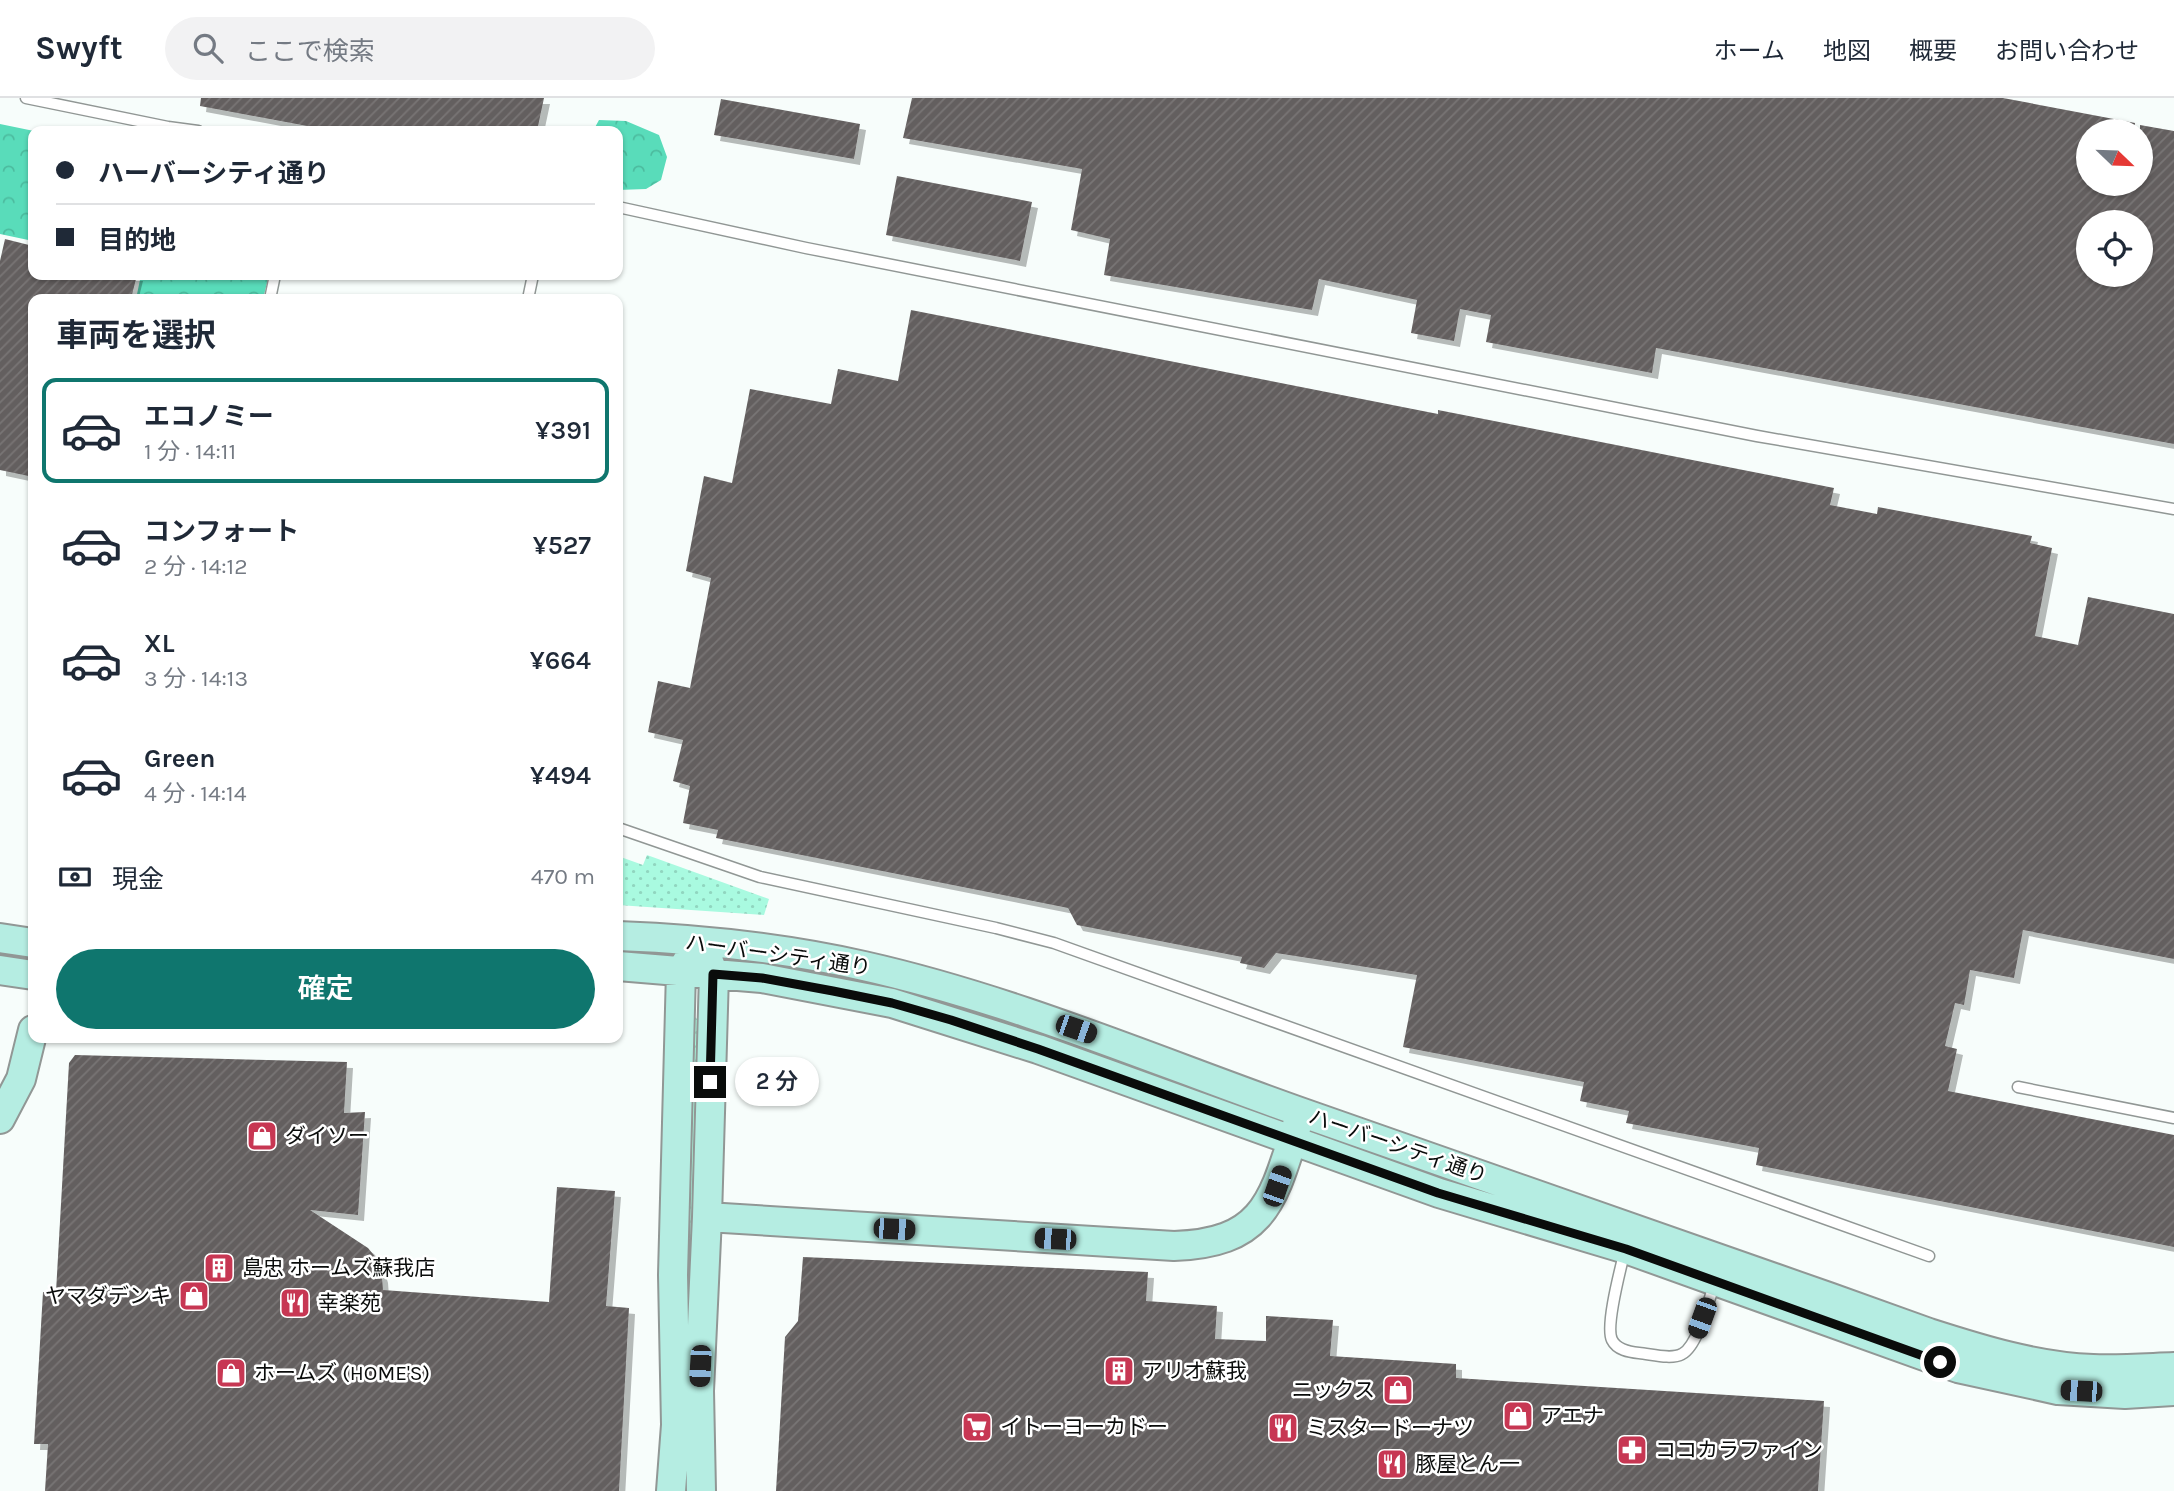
<!DOCTYPE html>
<html lang="ja">
<meta charset="utf-8">
<style>
:root{--surface:#fff;--page:#f2f2f3;--text:#1f2937;--muted:#747a83;--line:#e0e1e3;--accent:#0f766e}
body{margin:0;font-family:Karla,"Noto Sans JP",sans-serif;background:var(--page);color:var(--text);height:100vh;display:flex;flex-direction:column;font-size:26px;white-space:nowrap}
*{box-sizing:border-box;margin:0}
p{font-size:23px;color:var(--muted)}
.icon{flex:none;width:38px;height:38px;fill:none;stroke:currentColor;stroke-width:2;stroke-linecap:round;stroke-linejoin:round}
.map{position:relative;flex:1;overflow:hidden}
.panel{position:absolute;left:28px;top:196px;width:595px;height:749px;display:flex;flex-direction:column;background:var(--surface);border-radius:14px;box-shadow:0 2px 5px #0004}
.panel>*{flex:none}
.top-card{position:absolute;left:28px;top:28px;width:595px;height:154px;border-radius:14px;box-shadow:0 2px 5px #0004;display:grid;align-content:center;height:154px;padding:0 28px;background:var(--surface)}
.needle{width:46px;rotate:113deg}
.tools{position:absolute;left:2076px;top:21px;display:grid;gap:14px}
.tools a{display:grid;place-items:center;width:77px;height:77px;border-radius:50%;background:var(--surface);box-shadow:0 2px 5px #0004;font-size:35px}
.end{position:absolute;width:32px;height:32px;margin:-16px;border:9px solid #0a0c0b;background:#fff;box-shadow:0 0 0 4px #fff}
.from{border-radius:50%}
.bubble{position:absolute;height:49px;border-radius:24px;background:var(--surface);box-shadow:0 2px 5px #0004;font-size:23px;font-weight:600;line-height:49px;text-align:center}
.car{position:absolute;width:21px;height:42px;margin:-21px -10px;border-radius:9px;box-shadow:0 0 5px 2px #0007;background:linear-gradient(#222 24%,#8ab4d8 0 40%,#222 0 76%,#8ab4d8 0 86%,#222 0)}
.top-card b{display:flex;align-items:center;gap:24px;height:66px;font-size:26px}
.top-card b+b{border-top:2px solid var(--line)}
.top-card i{width:18px;height:18px;background:var(--text)}
ul{padding:0;list-style:none}
li{display:flex;align-items:center;gap:21px;height:105px;margin:0 14px 10px;padding:0 14px;border:4px solid transparent;border-radius:14px}
li div{flex:1}
li b{display:block;font-size:26px}
li em{font-style:normal;font-weight:600}
li.active{border-color:var(--accent)}
li>.icon{width:63px;height:63px;stroke-width:1.5}
h2{padding:0 28px;font-size:32px;line-height:84px}
.pay{display:flex;align-items:center;gap:18px;height:77px;padding:0 28px;font-size:26px}
.pay p{margin-inline-start:auto}
.cta{display:flex;gap:14px;margin-top:auto;padding:14px 28px}
.cta a{flex:1;height:80px;border-radius:42px;background:var(--accent);color:#fff;font-size:28px;font-weight:600;line-height:80px;text-align:center}
header{display:flex;align-items:center;gap:42px;box-sizing:border-box;height:98px;padding:0 35px;background:var(--surface);border-bottom:2px solid var(--line)}
header strong{font-size:33px}
nav{display:flex;gap:38px;margin-inline-start:auto;font-size:24px}
.search{width:490px;height:63px;background:var(--page);display:flex;align-items:center;gap:18px;box-sizing:border-box;padding:0 24px;border-radius:38px;color:var(--muted);font-size:26px}
.map>svg:first-child{display:block}
.grass{fill:url(#grass-dots)}
.forest{fill:url(#forest-crowns)}
.building{fill:url(#building-hatch);fill-rule:evenodd;filter:url(#shadow)}
.lines{fill:none;stroke-linecap:round;stroke-linejoin:round}
.lane-casing{stroke:#919795;stroke-width:13}
.secondary-casing{stroke:#919795;stroke-width:32}
.lane{stroke:#fff;stroke-width:10}
.secondary{stroke:#b5ede2;stroke-width:28}
.route{stroke:#0a0c0b;stroke-width:9}
.labels{text-anchor:middle;dominant-baseline:central;stroke-width:5;stroke-linejoin:round;paint-order:stroke}
.street-label{font-size:21px;fill:#0a0c0b;stroke:#fff}
.poi-label{font-size:21px;fill:#0a0c0b;stroke:#fff;text-anchor:start}
</style>
<header>
<strong>Swyft</strong>
<div class="search"><svg class="icon" aria-label="search" viewBox="0 0 24 24"><circle cx="10" cy="10" r="6"/><path d="M15 15l6 6"/></svg>ここで検索</div>
<nav><a>ホーム</a><a>地図</a><a>概要</a><a>お問い合わせ</a></nav>
</header>
<div class="map">
<svg width="2174" height="1393" viewBox="0 0 2174 1393">
<defs>
<pattern id="grass-dots" width="8" height="8" patternUnits="userSpaceOnUse" patternTransform="scale(1.75)"><rect width="8" height="8" fill="#a9fae0"/><path d="M2 2h.1M6 6h.1" fill="none" stroke="#90d5bf" stroke-width="1.8" stroke-linecap="round"/></pattern>
<pattern id="forest-crowns" width="20" height="18" patternUnits="userSpaceOnUse" patternTransform="scale(1.75)"><rect width="20" height="18" fill="#59dcba"/><path d="M2 6a3 3 0 1 1 6 0M12 15a3 3 0 1 1 6 0" fill="none" stroke="#4cbc9f"/></pattern>
<pattern id="building-hatch" width="6" height="6" patternUnits="userSpaceOnUse" patternTransform="scale(1.75)"><rect width="6" height="6" fill="#645f5f"/><path d="M-1 1l2-2M0 6l6-6M5 7l2-2" fill="none" stroke="#787575"/></pattern>
<filter id="shadow"><feDropShadow dx="6" dy="6" stdDeviation="0" flood-color="#0004"/></filter>
</defs>
<rect width="100%" height="100%" fill="#f7fdfb"/>
<path class="grass" d="M647 757 769 801 764 817 618 807V758L643 767Z
M759 860 923 894 1079 944 1167 986 755 867V864Z
M694 918 698 922 695 1146 685 1319Z"/>
<path class="forest" d="M599 22 626 23 659 37 667 59 661 82 646 91 618 92V33H593Z
M0 26 34 33 33 143 0 136Z
M141 177H269L263 201H136Z"/>
<path class="building" d="M201 0H544L537 33H334L200 8Z
M912 0H2003L2135 25 2134 33H2088V86H2140V27L2174 33V346L1656 250 1652 275 1486 244 1491 217 1460 211 1454 243 1411 235 1417 202 1319 181 1312 212 1104 177 1110 141 1071 132 1082 71 903 40ZM2088 124H2140V177H2088Z
M721 1 860 26 854 61 714 37Z
M897 78 1032 104 1020 163 886 137Z
M5 141 33 148V177H137L131 201H33V379L0 372V163Z
M911 212 1438 316V312L1834 390 1830 407 1877 416 1878 409 2032 438 2030 445 2052 450 2035 538 2078 547 2088 499 2174 516V861L2023 832 2014 880 1970 872 1964 907 1955 905 1945 948 1957 951 1948 993 2174 1037V1149L1756 1067 1759 1050 1626 1025 1629 1013 1580 1003 1584 984 1403 949 1417 877 1276 855 1264 870 1240 865 1242 859 1077 827 1068 810 716 740 718 732 683 725 690 688 673 683 683 642 648 634 658 583 690 590 711 480 686 473 704 378 732 385 750 291 831 306 838 271 898 283Z
M75 957 347 964 344 1015 365 1014 358 1117 310 1112 368 1150 377 1161 382 1179 383 1192 549 1204 557 1089 615 1093 606 1208 629 1210 619 1393H45L48 1346H34L43 1194H56L69 965Z
M803 1159 1148 1174 1146 1203 1217 1208 1215 1241 1266 1243V1218L1333 1222 1330 1258 1456 1266V1280L1824 1303 1818 1393H776L785 1239 798 1223Z"/>
<g class="lines">
<g class="lane-casing">
<path id="lane" d="M26 0 168 29 198 33
M618 109 806 150 1757 338 2174 411
M270 201 275 177
M528 201 533 177
M618 730 760 779 996 830 1054 845 1929 1158
M2018 989 2174 1020
M1625 1152C1621 1169 1605 1228 1612 1242 1617 1252 1629 1254 1639 1255 1651 1256 1671 1262 1682 1256 1698 1248 1709 1201 1715 1184"/>
</g>
<g class="secondary-casing">
<path id="secondary" d="M618 838C700 841 784 850 864 868 1015 902 1158 964 1303 1015 1512 1088 1721 1160 1929 1235 1982 1252 2037 1269 2093 1271 2120 1272 2147 1270 2174 1269
M0 840 33 845
M618 868 762 880 892 905 1038 951 1439 1095 1626 1151 1958 1270 2058 1292 2125 1296 2174 1293
M0 872 33 877
M0 1021 21 981 33 932
M707 1119 1174 1148C1265 1145 1273 1102 1297 1027
M671 1393 676 1327 673 1177 681 873 691 857
M701 1393 699 1293 707 1119 714 876 707 859"/>
</g>
<use href="#lane" class="lane"/>
<use href="#secondary" class="secondary"/>
</g>
<g class="lines">
<path class="route" d="M710 984 713 876 762 880 833 893 892 905 951 922 1038 951 1438 1095 1626 1151 1940 1264"/>
</g>
<defs>
<g id="shop-square" transform="scale(1.575)"><rect x="-9" y="-9" width="18" height="18" rx="4" fill="#c73753" stroke="#fff"/><path d="M-5-2.5h2.3a2.7 3.5 0 0 1 5.4 0H5L5.5 6h-11ZM-1.5-2.5h3a1.5 2.3 0 0 0-3 0Z" fill="#fff"/></g>
<g id="building-square" transform="scale(1.575)"><rect x="-9" y="-9" width="18" height="18" rx="4" fill="#c73753" stroke="#fff"/><path d="M-4-6H4V6H1V3H-1V6H-4ZM-2.5-4.3h1.7v1.8h-1.7ZM.8-4.3h1.7v1.8H.8ZM-2.5-1h1.7V.8h-1.7ZM.8-1h1.7V.8H.8Z" fill="#fff"/></g>
<g id="restaurant-square" transform="scale(1.575)"><rect x="-9" y="-9" width="18" height="18" rx="4" fill="#c73753" stroke="#fff"/><path d="M-5-6h1v4h1v-4h1v4h1v-4h1v5L-1.5 .5V6h-2V.5L-5-1ZM5-6V6H3V1.5H1.5Q1.5-4 5-6Z" fill="#fff"/></g>
<g id="supermarket-square" transform="scale(1.575)"><rect x="-9" y="-9" width="18" height="18" rx="4" fill="#c73753" stroke="#fff"/><path d="M-6-5.5h2.5l.6 2H6L4.5 2H-2.5L-4.4-4H-6ZM-1.5 3.2a1.3 1.3 0 1 0 .1 0ZM3 3.2a1.3 1.3 0 1 0 .1 0Z" fill="#fff"/></g>
<g id="pharmacy-square" transform="scale(1.575)"><rect x="-9" y="-9" width="18" height="18" rx="4" fill="#c73753" stroke="#fff"/><path d="M-2-6h4v4h4v4h-4v4h-4v-4h-4v-4h4Z" fill="#fff"/></g>
</defs>
<g fill-rule="evenodd">
<use href="#shop-square" x="262" y="1038"/>
<use href="#building-square" x="219" y="1170"/>
<use href="#shop-square" x="194" y="1198"/>
<use href="#restaurant-square" x="295" y="1205"/>
<use href="#building-square" x="1119" y="1273"/>
<use href="#shop-square" x="231" y="1275"/>
<use href="#shop-square" x="1398" y="1292"/>
<use href="#shop-square" x="1518" y="1318"/>
<use href="#supermarket-square" x="977" y="1329"/>
<use href="#restaurant-square" x="1283" y="1330"/>
<use href="#pharmacy-square" x="1632" y="1352"/>
<use href="#restaurant-square" x="1392" y="1366"/>
</g>
<g class="labels">
<g class="street-label">
<text transform="translate(778 857) rotate(8)">ハーバーシティ通り</text>
<text transform="translate(1398 1048) rotate(19)">ハーバーシティ通り</text>
</g>
<g class="poi-label">
<text x="285" y="1038">ダイソー</text>
<text x="242" y="1170">島忠 ホームズ蘇我店</text>
<text x="171" y="1198" text-anchor="end">ヤマダデンキ</text>
<text x="318" y="1205">幸楽苑</text>
<text x="1142" y="1273">アリオ蘇我</text>
<text x="254" y="1275">ホームズ (HOME'S)</text>
<text x="1375" y="1292" text-anchor="end">ニックス</text>
<text x="1541" y="1318">アエナ</text>
<text x="1000" y="1329">イトーヨーカドー</text>
<text x="1306" y="1330">ミスタードーナツ</text>
<text x="1655" y="1352">ココカラファイン</text>
<text x="1415" y="1366">豚屋とん一</text>
</g>
</g>
</svg>
<div class="tools">
<a><svg class="needle" viewBox="-14 -14 28 28"><path d="M0-13l5 13h-10z" fill="#e53935"/><path d="M0 13l5-13h-10z" fill="#747a83"/></svg></a>
<a><svg class="icon" aria-label="locate" viewBox="0 0 24 24"><circle cx="12" cy="12" r="6"/><path d="M12 2v4M12 18v4M2 12h4M18 12h4"/></svg></a>
</div>
<i class="end from" style="left:1940px;top:1264px"></i>
<i class="end" style="left:710px;top:984px"></i>
<div class="bubble" style="left:735px;top:959px;width:84px">2 分</div>
<i class="car" style="left:1076px;top:931px;rotate:109deg"></i>
<i class="car" style="left:1277px;top:1088px;rotate:19deg"></i>
<i class="car" style="left:894px;top:1131px;rotate:93deg"></i>
<i class="car" style="left:1055px;top:1141px;rotate:273deg"></i>
<i class="car" style="left:1702px;top:1220px;rotate:200deg"></i>
<i class="car" style="left:700px;top:1268px;rotate:183deg"></i>
<i class="car" style="left:2081px;top:1293px;rotate:273deg"></i>
<div class="top-card">
<b><i class="from"></i>ハーバーシティ通り</b>
<b><i></i>目的地</b>
</div>
<section class="panel">
<h2>車両を選択</h2>
<ul>
<li class="active"><svg class="icon" aria-label="car" viewBox="0 0 24 24"><path d="M5 17H2v-5l4-1 3-4h7l3 4 3 1v5h-3M9 17h6M6 11h13"/><circle cx="7" cy="17" r="2"/><circle cx="17" cy="17" r="2"/></svg><div><b>エコノミー</b><p>1 分 · 14:11</p></div><em>¥391</em></li>
<li><svg class="icon" aria-label="car" viewBox="0 0 24 24"><path d="M5 17H2v-5l4-1 3-4h7l3 4 3 1v5h-3M9 17h6M6 11h13"/><circle cx="7" cy="17" r="2"/><circle cx="17" cy="17" r="2"/></svg><div><b>コンフォート</b><p>2 分 · 14:12</p></div><em>¥527</em></li>
<li><svg class="icon" aria-label="car" viewBox="0 0 24 24"><path d="M5 17H2v-5l4-1 3-4h7l3 4 3 1v5h-3M9 17h6M6 11h13"/><circle cx="7" cy="17" r="2"/><circle cx="17" cy="17" r="2"/></svg><div><b>XL</b><p>3 分 · 14:13</p></div><em>¥664</em></li>
<li><svg class="icon" aria-label="car" viewBox="0 0 24 24"><path d="M5 17H2v-5l4-1 3-4h7l3 4 3 1v5h-3M9 17h6M6 11h13"/><circle cx="7" cy="17" r="2"/><circle cx="17" cy="17" r="2"/></svg><div><b>Green</b><p>4 分 · 14:14</p></div><em>¥494</em></li>
</ul>
<div class="pay"><svg class="icon" aria-label="cash" viewBox="0 0 24 24"><path d="M3 7h18v10H3z"/><circle cx="12" cy="12" r="2"/></svg>現金<p>470 m</p></div>
<div class="cta"><a>確定</a></div>
</section>
</div>
